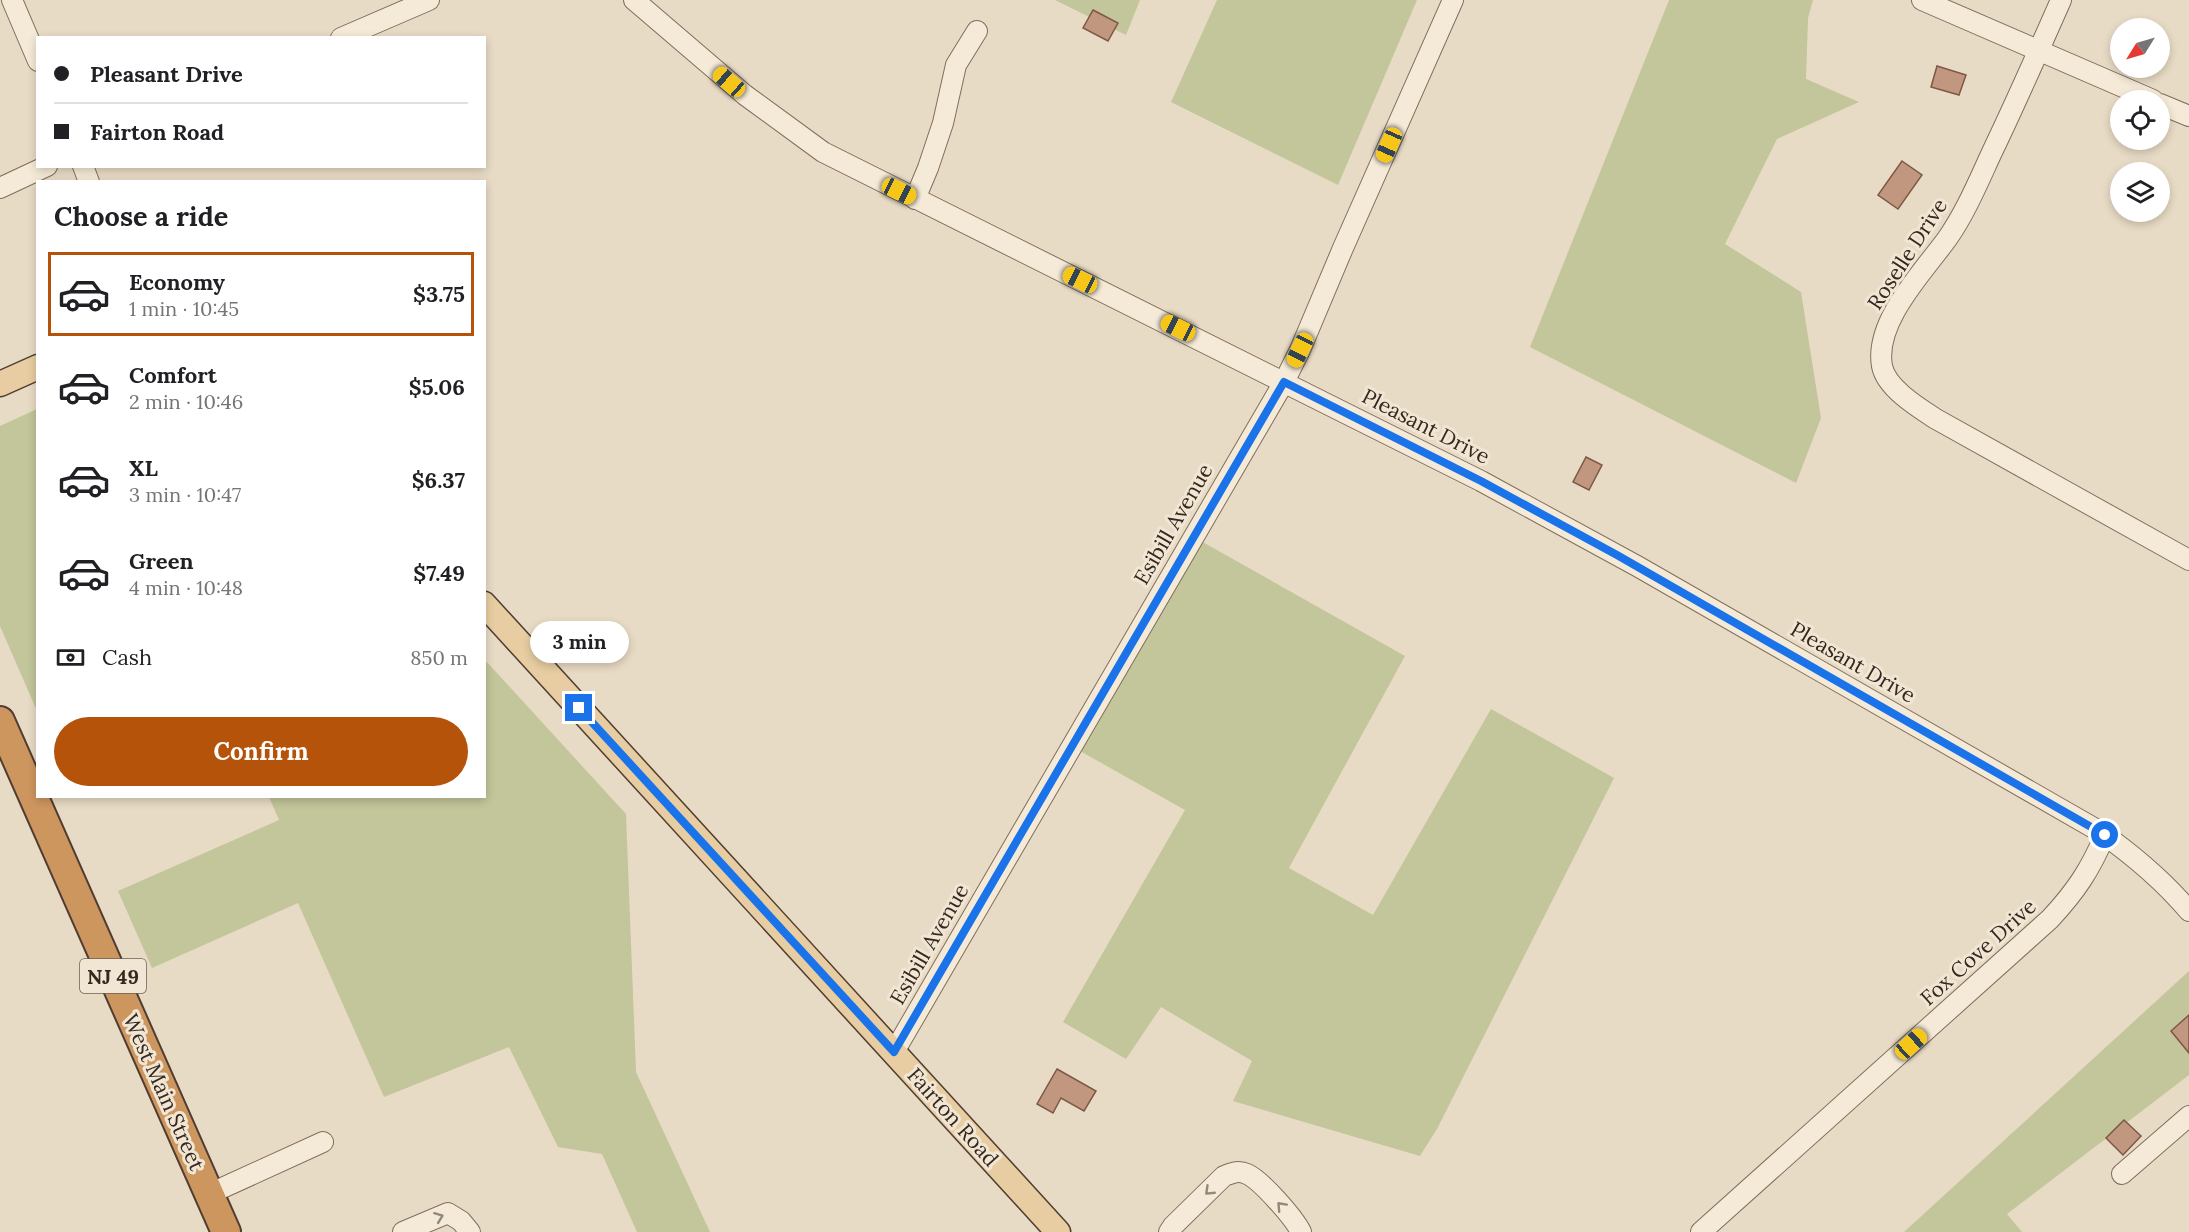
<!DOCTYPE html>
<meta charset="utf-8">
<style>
:root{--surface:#fff;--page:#f6f6f6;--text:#202124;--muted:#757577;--line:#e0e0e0;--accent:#b45309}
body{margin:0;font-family:Lora,serif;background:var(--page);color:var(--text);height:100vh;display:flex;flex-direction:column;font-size:22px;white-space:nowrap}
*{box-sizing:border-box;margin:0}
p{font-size:20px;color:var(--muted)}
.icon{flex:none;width:33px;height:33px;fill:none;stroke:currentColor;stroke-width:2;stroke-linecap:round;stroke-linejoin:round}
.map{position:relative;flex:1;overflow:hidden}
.panel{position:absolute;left:36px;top:180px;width:450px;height:618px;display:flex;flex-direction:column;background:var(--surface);border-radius:0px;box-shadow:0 3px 9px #0003}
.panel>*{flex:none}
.hud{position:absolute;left:36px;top:36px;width:450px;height:132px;border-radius:0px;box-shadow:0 3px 9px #0003;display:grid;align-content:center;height:132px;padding:0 18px;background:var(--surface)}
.needle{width:39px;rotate:233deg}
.fabs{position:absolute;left:2110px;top:18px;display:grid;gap:12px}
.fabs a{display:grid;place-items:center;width:60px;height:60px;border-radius:50%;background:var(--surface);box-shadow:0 3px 9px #0003;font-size:30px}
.end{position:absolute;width:27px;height:27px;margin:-14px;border:8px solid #1a73e8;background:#fff;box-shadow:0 0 0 3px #fff}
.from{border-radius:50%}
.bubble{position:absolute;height:42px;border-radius:21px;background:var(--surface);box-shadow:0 3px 9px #0003;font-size:20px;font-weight:700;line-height:42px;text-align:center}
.car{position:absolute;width:18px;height:36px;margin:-18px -9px;border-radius:8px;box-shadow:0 0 4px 2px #0007;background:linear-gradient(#f5c518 24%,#345 0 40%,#f5c518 0 76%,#345 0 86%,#f5c518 0)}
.hud b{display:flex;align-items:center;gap:21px;height:57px;font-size:22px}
.hud b+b{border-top:2px solid var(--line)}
.hud i{width:15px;height:15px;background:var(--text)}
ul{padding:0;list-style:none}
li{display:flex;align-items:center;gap:18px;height:84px;margin:0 12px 9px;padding:0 6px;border:3px solid transparent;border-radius:0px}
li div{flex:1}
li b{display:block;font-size:22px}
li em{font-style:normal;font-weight:700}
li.current{border-color:var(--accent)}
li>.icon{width:54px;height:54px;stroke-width:1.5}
h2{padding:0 18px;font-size:27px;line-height:72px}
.pay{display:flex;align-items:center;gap:15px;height:66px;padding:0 18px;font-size:22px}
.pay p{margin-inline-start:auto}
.action{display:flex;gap:12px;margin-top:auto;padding:12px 18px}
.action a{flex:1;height:69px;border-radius:36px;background:var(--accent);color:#fff;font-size:24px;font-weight:700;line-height:69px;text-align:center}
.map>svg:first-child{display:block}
.green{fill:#c3c59a}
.building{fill:#c2977f;stroke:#7d5846;stroke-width:1.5}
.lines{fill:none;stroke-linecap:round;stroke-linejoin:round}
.minor-casing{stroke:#816e5d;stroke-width:22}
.major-casing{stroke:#4f3d31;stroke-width:27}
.highway-casing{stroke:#4f3d31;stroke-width:32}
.minor{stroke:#f4ead7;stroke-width:20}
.major{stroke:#e7cda1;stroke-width:24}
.highway{stroke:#ce965f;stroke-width:28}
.oneway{stroke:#94887b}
.route{stroke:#1a73e8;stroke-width:8}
.labels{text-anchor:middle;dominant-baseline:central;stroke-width:6;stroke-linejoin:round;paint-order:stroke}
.shield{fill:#f1e6d3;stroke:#6c6055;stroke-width:1.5}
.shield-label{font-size:20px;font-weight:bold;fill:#33271f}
.street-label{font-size:21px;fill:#33271f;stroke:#f1e6d3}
</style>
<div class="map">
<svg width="2189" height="1232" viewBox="0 0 2189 1232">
<rect width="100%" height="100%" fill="#e8dbc5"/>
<path class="green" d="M1055 0H1140L1126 35Z
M1217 0H1417L1338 185 1171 102Z
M1669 0H1813L1808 18 1806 79 1859 102 1777 139 1725 244 1801 292 1821 418 1796 483 1530 347Z
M37 409V711L0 626V426Z
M1192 536 1405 656 1289 868 1373 915 1491 709 1614 778 1437 1129 1420 1156 1233 1101 1252 1061 1161 1007 1126 1059 1063 1022 1185 810 1073 747Z
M485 660 626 814 636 1072 710 1232H637L602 1154 558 1147 509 1047 384 1097 298 903 152 968 118 891 279 820 269 797 484 796Z
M2189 971V1075L2007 1214 2022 1232H1904Z"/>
<path class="building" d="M1093 10 1118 23 1108 41 1083 28Z
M1937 66 1966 75 1959 95 1931 87Z
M1902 161 1922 175 1898 209 1878 195Z
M1586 457 1602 465 1589 490 1573 482Z
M2189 1015V1053L2171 1031Z
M1057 1069 1096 1091 1084 1111 1061 1098 1053 1113 1037 1104Z
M2124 1120 2141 1136 2123 1155 2106 1138Z"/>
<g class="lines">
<g class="minor-casing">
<path id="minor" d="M12 0 38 61
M634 0 745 95 823 152 1481 481 1637 566 2099 831C2133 855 2162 879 2189 911
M1922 0 2153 100
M2061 0C2039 50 2017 100 1993 150 1979 180 1966 212 1947 239 1923 272 1874 322 1882 366 1886 388 1919 408 1936 419L2189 560
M341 38 429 0
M2160 104 2189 116
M83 166 89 182
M0 188 47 166
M915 199 928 168 943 123 956 65 977 31
M894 1052 1284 382 1300 350 1343 248 1453 0
M2122 1174 2189 1116
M209 1194 323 1142
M403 1232 448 1213 461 1221 470 1232
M1169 1232 1173 1226 1224 1176C1232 1173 1238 1170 1247 1174 1261 1180 1294 1218 1301 1232
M1701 1232 2050 919C2076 891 2090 870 2105 835"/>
</g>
<g class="major-casing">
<path id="major" d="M0 384 38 367
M484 604 1058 1232"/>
</g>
<g class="highway-casing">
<path id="highway" d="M0 721 226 1232"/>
</g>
<use href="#minor" class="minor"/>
<use href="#major" class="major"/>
<use href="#highway" class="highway"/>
</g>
<defs><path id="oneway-chevron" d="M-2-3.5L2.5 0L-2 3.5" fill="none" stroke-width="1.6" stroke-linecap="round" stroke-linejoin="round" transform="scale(1.5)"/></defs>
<g class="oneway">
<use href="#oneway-chevron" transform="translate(1209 1191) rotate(136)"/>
<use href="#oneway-chevron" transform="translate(1281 1206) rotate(-133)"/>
<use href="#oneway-chevron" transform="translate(439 1217) rotate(-21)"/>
</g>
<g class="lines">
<path class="route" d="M579 708 894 1052 1284 382 1481 481 1617 555 2105 835"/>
</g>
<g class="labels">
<rect class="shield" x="80" y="959" width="66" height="34" rx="4.5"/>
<g class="shield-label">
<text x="113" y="976">NJ 49</text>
</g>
<g class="street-label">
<text transform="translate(1907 254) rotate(-57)">Roselle Drive</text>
<text transform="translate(1426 426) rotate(27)">Pleasant Drive</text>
<text transform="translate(1173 524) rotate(-60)">Esibill Avenue</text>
<text transform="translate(1853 662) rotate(30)">Pleasant Drive</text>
<text transform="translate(929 944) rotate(-60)">Esibill Avenue</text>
<text transform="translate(1978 952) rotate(-42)">Fox Cove Drive</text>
<text transform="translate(164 1092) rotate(66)">West Main Street</text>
<text transform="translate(953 1117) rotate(48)">Fairton Road</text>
</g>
</g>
</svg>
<div class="fabs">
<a><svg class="needle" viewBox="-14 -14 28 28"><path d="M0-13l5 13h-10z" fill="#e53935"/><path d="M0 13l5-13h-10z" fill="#757577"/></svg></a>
<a><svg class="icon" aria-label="locate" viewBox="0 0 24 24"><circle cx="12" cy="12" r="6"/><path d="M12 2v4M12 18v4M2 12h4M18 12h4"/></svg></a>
<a><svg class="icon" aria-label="layers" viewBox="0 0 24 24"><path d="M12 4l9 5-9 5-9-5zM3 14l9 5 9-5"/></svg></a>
</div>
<i class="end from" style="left:2105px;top:835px"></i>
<i class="end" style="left:579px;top:708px"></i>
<div class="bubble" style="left:530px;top:621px;width:99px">3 min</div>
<i class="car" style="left:729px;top:82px;rotate:311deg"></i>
<i class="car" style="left:1389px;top:145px;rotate:204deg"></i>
<i class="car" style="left:899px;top:191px;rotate:116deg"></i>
<i class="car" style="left:1080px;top:280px;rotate:296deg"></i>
<i class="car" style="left:1178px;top:328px;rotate:296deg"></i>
<i class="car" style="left:1300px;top:350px;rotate:206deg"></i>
<i class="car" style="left:1911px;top:1044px;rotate:48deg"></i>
<div class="hud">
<b><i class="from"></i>Pleasant Drive</b>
<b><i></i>Fairton Road</b>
</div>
<section class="panel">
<h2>Choose a ride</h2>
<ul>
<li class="current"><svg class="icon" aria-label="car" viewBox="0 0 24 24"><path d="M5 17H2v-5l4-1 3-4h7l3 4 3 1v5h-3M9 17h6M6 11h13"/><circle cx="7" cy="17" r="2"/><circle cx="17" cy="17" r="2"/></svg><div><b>Economy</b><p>1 min · 10:45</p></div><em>$3.75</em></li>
<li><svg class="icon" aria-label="car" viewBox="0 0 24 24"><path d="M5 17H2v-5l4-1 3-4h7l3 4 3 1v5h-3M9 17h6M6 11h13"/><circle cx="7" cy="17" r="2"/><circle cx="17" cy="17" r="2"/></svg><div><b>Comfort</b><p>2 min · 10:46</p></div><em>$5.06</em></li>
<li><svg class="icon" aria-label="car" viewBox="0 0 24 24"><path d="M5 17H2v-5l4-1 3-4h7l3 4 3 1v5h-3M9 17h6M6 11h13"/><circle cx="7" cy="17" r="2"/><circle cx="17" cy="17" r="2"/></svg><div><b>XL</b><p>3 min · 10:47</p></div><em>$6.37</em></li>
<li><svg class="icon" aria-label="car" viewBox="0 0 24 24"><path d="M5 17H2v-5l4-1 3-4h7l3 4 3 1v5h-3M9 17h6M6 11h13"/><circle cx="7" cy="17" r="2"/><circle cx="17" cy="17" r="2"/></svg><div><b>Green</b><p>4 min · 10:48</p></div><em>$7.49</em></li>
</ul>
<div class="pay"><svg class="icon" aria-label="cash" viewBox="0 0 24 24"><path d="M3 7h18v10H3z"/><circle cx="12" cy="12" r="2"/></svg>Cash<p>850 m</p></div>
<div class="action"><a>Confirm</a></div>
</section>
</div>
